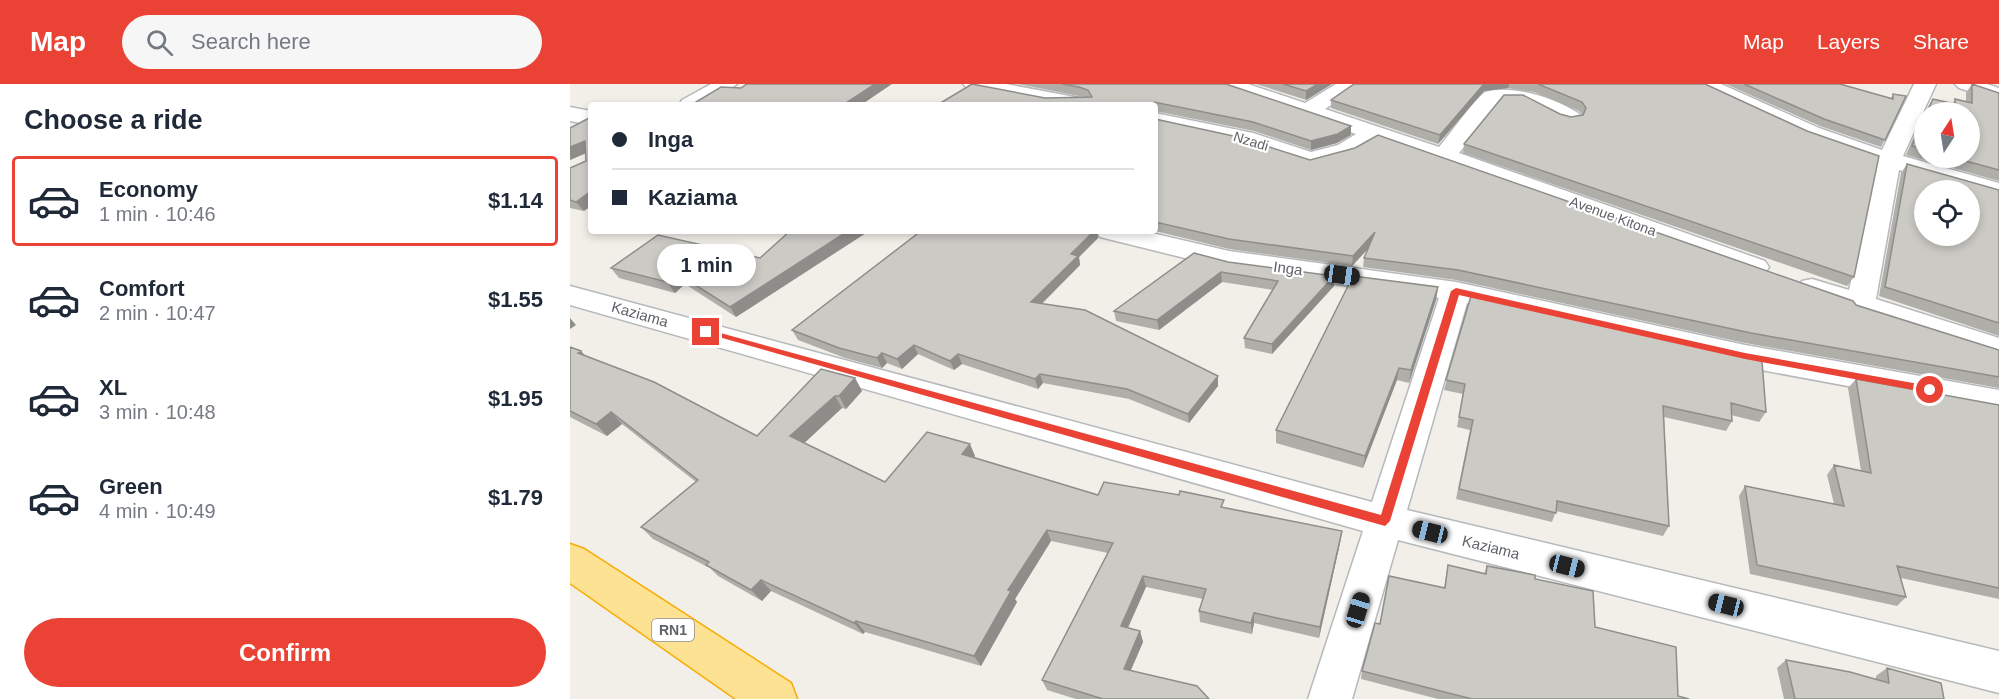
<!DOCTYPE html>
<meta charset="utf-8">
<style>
:root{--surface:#fff;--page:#f6f6f7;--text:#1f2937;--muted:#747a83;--line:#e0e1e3;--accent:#ea4335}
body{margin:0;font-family:Arial,sans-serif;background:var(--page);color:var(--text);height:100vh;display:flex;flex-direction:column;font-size:22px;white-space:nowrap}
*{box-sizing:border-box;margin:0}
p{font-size:20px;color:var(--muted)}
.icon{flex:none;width:33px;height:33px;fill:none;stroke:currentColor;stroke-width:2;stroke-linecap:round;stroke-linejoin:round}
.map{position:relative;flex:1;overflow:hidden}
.drawer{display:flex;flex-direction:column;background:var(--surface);width:570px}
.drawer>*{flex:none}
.hud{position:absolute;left:18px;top:18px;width:570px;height:132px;border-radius:6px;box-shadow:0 3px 9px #0003;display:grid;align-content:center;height:132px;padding:0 24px;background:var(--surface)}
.needle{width:39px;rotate:12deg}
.controls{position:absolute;left:1344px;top:18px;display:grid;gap:12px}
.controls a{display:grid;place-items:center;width:66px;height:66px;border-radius:50%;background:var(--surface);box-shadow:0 3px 9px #0003;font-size:30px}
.end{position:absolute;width:27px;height:27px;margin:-14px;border:8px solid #ea4335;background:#fff;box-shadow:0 0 0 3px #fff}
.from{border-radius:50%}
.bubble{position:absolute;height:42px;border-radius:21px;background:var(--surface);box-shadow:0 3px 9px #0003;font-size:20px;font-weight:700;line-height:42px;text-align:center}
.car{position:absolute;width:18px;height:36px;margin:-18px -9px;border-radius:8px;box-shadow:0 0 4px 2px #0007;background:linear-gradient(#222 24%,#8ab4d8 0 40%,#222 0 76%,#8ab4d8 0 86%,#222 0)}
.hud b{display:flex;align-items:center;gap:21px;height:57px;font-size:22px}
.hud b+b{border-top:2px solid var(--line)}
.hud i{width:15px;height:15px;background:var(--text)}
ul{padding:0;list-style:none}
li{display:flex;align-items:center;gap:18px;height:90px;margin:0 12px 9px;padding:0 12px;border:3px solid transparent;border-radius:6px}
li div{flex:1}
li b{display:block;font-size:22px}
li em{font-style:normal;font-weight:700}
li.on{border-color:var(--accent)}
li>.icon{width:54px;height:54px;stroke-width:1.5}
h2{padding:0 24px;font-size:27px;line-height:72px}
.action{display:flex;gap:12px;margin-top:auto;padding:12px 24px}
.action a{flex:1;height:69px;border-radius:36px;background:var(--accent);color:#fff;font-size:24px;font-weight:700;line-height:69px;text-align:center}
header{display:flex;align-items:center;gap:36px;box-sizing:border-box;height:84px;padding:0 30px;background:var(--accent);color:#fff}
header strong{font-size:28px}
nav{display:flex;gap:33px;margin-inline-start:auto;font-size:21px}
.search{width:420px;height:54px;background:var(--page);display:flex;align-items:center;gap:15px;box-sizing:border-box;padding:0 21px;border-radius:33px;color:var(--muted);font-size:22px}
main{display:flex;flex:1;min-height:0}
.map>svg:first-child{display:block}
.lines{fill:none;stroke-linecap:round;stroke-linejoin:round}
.street-casing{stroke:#b5b8bc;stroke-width:3}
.highway-casing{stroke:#f9ab00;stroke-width:3}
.street{fill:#fff;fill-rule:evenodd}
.highway{fill:#fde293;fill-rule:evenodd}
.wall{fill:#afaea9}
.shaded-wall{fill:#8f8d8a}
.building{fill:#cccac5;stroke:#8f8d8a;stroke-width:1.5;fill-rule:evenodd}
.route{fill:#ea4335}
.labels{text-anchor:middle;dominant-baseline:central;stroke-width:4.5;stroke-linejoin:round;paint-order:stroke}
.far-street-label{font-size:14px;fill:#5f6368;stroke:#fff}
.shield{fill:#fff;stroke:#8f9295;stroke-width:1.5}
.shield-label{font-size:14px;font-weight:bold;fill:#5f6368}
.street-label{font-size:15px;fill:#5f6368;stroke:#fff}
</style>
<header>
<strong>Map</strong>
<div class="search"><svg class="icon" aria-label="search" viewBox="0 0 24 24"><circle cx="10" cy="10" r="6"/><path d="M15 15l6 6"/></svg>Search here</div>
<nav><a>Map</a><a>Layers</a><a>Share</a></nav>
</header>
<main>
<section class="drawer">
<h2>Choose a ride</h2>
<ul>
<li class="on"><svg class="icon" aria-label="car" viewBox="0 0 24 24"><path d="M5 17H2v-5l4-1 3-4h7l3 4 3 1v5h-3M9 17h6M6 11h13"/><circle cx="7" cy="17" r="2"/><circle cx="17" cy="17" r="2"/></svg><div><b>Economy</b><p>1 min · 10:46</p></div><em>$1.14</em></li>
<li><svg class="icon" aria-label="car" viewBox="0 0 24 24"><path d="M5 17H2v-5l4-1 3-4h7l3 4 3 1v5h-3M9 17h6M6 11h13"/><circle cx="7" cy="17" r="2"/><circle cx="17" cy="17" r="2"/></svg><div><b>Comfort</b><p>2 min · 10:47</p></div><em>$1.55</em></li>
<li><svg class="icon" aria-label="car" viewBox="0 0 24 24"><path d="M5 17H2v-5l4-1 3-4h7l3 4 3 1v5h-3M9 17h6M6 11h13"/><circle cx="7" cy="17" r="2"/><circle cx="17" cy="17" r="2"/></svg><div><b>XL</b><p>3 min · 10:48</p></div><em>$1.95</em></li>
<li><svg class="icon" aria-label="car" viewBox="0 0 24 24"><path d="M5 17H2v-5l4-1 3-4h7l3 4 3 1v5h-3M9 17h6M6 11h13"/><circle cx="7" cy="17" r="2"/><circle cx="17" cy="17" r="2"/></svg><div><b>Green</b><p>4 min · 10:49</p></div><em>$1.79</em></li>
</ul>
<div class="action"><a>Confirm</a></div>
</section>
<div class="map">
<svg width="1429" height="615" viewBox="0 0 1429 615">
<rect width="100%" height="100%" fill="#f1efe8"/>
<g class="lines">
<g class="street-casing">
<path id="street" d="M141 0H167L136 21H109L112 16Z
M393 0H436L510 14 518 16 521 21H477L397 4Z
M646 0H678L735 19 766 0H792L755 25 869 63C881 49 902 18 915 8 943 0 985 14 1008 29L1011 34 1008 39C980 46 961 6 931 18L889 69 1195 177 1199 183 1195 189 1185 192 1175 189 807 57 784 71 740 83 669 60 585 43V29L683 49 741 68 768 61 786 50 650 4Z
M1123 0H1151L1249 44 1312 66 1344 0H1366L1333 72 1429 99V115L1329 86 1306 215 1429 254V276L1232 211 1227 204 1232 197 1242 195 1279 206 1306 80 1233 54 1127 4Z
M1385 0H1417L1429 4V17L1389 4Z
M0 23 21 27V41L0 37Z
M526 147H573L659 167 886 198 1175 261 1429 306V330L1175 283 897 219 837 426 1429 567V609L828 456 782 615H738L793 447 0 221V202L802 418 869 214 659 185 530 153Z"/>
</g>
<g class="highway-casing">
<path id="highway" d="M0 460 14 465 221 599 227 615H166L0 499Z"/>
</g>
<use href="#street" class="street"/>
<use href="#highway" class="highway"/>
</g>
<path class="wall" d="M448 0H656L781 42V51L767 59 741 66 684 47 585 27V21H367L514 13Z
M686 0H762L736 16Z
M784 0H1135L1284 193 1277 202 893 69 894 60 990 30 1001 33 1012 31 1009 27 964 8 938 4 914 7 868 60 761 24V16Z
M1156 0H1270L1321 14 1323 10 1336 12 1311 63 1250 42Z
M1402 0 1429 9V97L1336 71 1354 30V74H1400V28H1355L1363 15 1383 19 1385 15 1396 18V9Z
M21 34 14 127 0 124V84L16 77V69L0 76Z
M585 35 1286 221 1429 266V304L1175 259 886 196 793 183 794 174 798 165 782 182 659 165 585 147Z
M1337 80 1429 106V252L1309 212 1331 89Z
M220 147H299L166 233 115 200 105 209 49 194 41 184 190 174Z
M351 147H527L528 154 509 173 510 181 472 220 648 302 619 339 559 315 473 299 468 305 392 280 384 286 348 270 332 285 317 279 312 284 275 274 228 256 222 246Z
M658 178 764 192V202L702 270 675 264 674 254 703 206 652 198 589 246 546 237 544 227Z
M868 203 866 216 839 299 827 296 793 384 706 359V346Z
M901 212 1196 328 1189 338 1161 331 1162 337 1156 347 1094 333 1099 442 1093 452 986 427 982 438 886 415 900 346 887 343 893 310 874 306Z
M0 263 17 273 187 352 285 294 292 307 276 325 272 324 234 359 315 398 405 372 404 374 528 411 654 424 770 459 749 554 684 539 682 550 630 538 629 527 633 515 576 503 558 544 570 547 573 558 561 586 639 615H506L477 606 472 596 538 469 481 457 445 515 447 518 411 582 295 548 293 550 201 507 192 517 148 492 140 484 83 455 71 443 126 398 52 340 37 352 0 333Z
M1286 295 1429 321V515L1331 494 1336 513 1327 522 1180 490 1169 412 1175 402 1264 420 1257 391 1264 381 1291 387 1278 304Z
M878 481 914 490 917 482 965 495 1108 612 1119 615H868L791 595 792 587 810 540 874 504Z
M1216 576 1306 595V592L1317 584 1374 615H1214L1207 584Z"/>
<path class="shaded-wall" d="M305 0H322L291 21H273Z
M748 0H762L736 16V7Z
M914 0H939L938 4 914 7 868 60 870 51Z
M781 42V51L767 59 741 66V57Z
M15 57 21 67 0 76V63Z
M21 107V122L14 127 6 118Z
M278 147H299L166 233 160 223Z
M524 147H527L528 154 509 173 510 181 464 227 461 218 501 170Z
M805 148 804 158 782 182 783 172Z
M651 188 652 198 589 246 587 236Z
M108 190 115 200 105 209 97 198Z
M764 192V202L702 270V260Z
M868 203 866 216 839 299 841 286Z
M0 234 6 241 0 245Z
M344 261 348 270 332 285 327 275Z
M11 267 22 279 8 269Z
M312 269 317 279 312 284 307 274Z
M388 270 392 280 384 286 380 277Z
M829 284 827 296 793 384 795 372Z
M470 290 473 299 468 305 465 295Z
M648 292V302L619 339 618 330Z
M285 294 292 307 276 325 269 312Z
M265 312 272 324 229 364 220 352Z
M41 328 52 340 37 352 26 340Z
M400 360 405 372 398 382 392 370Z
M477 446 481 457 445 515 447 518 411 582 404 572 438 506Z
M772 447 770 459 749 554 750 543Z
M573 492 576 503 554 552 551 542Z
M191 496 201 507 192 517 181 506Z
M684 529V539L682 550 681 539Z
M286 537 295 548 293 550 284 539Z
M570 547 573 558 557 595 554 585Z"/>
<path class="building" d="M177 0H305L273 21H121L151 3 171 4Z
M402 0 475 14 522 13 518 6 509 3 492 0H656L781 42 768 50 741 57 683 38 584 18 582 21H367Z
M713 0H748L736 7Z
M784 0H914L870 51 761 16Z
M968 0H1135L1237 47 1309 72 1284 193 894 60 934 11H953L990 30 1001 33 1013 31 1016 24 1012 18Z
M1174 0H1270L1323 15V10L1336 12 1315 56 1254 35Z
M1402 0 1429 9V86L1385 74H1400V28H1357L1363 15 1385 20V15L1402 19Z
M19 34H21V107L6 118 0 116V84L16 77 15 57 0 63V44Z
M1354 34V65L1342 62Z
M585 35 668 53 740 76 785 64 808 51 1283 217 1286 221 1429 266V293L1181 249 888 186 794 174 805 148 783 172 659 155 585 138Z
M1337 80 1429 106V239L1315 203ZM1354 106H1400V152H1354Z
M220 147H278L160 223 108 190 97 198 41 184 88 151 190 174Z
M351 147H524L501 170 508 172 461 218 515 226 648 292 618 330 557 305 470 290 465 295 388 270 380 277 344 261 327 275 312 269 307 274 269 264 222 246Z
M624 169 658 178 764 192 702 260 674 254 708 197 651 188 587 236 544 227Z
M783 192 868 203 841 286 829 284 795 372 706 346Z
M901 212 1192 277 1196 328 1161 319 1162 337 1093 322 1099 442 987 417 986 429 889 405 903 336 889 333 895 300 876 296Z
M0 263 11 267 8 269 84 298 187 352 251 285 285 294 269 312H265L220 352 315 398 357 348 400 360 392 370 528 411 534 398 609 411 610 407 654 416 651 423 772 447 750 543 684 529 681 539 629 527 636 505 573 492 551 542 570 547 554 585 627 602 639 615H533L472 596 543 459 477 446 438 506 441 507 404 572 286 537 284 539 191 496 181 506 136 481 139 478 71 443 128 396 41 328 26 340 0 327Z
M1286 295 1429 321V504L1327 482 1336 513 1187 481 1175 402 1274 422 1264 381 1301 389Z
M878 481 916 490 917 482 965 491V495L1023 507 1025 543 1106 563 1108 612 1119 615H902L792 587 805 539 810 540 819 492 875 504Z
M1216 576 1280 588 1319 599 1317 584 1371 599 1374 615H1225Z"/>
<path class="route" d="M886 204 1175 269 1360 302 1365 306 1360 309 1175 275 889 211 820 437 815 442 131 248 136 245 811 431 881 207Z"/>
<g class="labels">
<g class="far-street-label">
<text transform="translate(681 57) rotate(17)">Nzadi</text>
<text transform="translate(1043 132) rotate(20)">Avenue Kitona</text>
</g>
<rect class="shield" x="82" y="535" width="42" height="22" rx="4.5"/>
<g class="shield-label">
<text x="103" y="546">RN1</text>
</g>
<g class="street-label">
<text transform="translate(718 184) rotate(8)">Inga</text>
<text transform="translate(70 230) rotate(16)">Kaziama</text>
<text transform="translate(921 463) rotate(14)">Kaziama</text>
</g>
</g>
</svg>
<div class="controls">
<a><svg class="needle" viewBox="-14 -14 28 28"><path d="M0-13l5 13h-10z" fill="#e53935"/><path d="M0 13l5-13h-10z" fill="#747a83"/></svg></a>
<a><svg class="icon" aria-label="locate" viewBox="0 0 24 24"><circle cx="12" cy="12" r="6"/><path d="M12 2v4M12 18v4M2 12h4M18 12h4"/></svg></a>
</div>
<i class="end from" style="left:1360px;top:306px"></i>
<i class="end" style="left:136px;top:248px"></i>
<div class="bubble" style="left:87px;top:160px;width:99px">1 min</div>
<i class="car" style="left:772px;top:191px;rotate:98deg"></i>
<i class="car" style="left:860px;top:448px;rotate:284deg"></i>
<i class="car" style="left:997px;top:482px;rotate:104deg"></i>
<i class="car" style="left:1156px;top:521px;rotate:284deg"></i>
<i class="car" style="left:788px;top:526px;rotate:17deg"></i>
<div class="hud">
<b><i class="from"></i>Inga</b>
<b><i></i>Kaziama</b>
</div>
</div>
</main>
